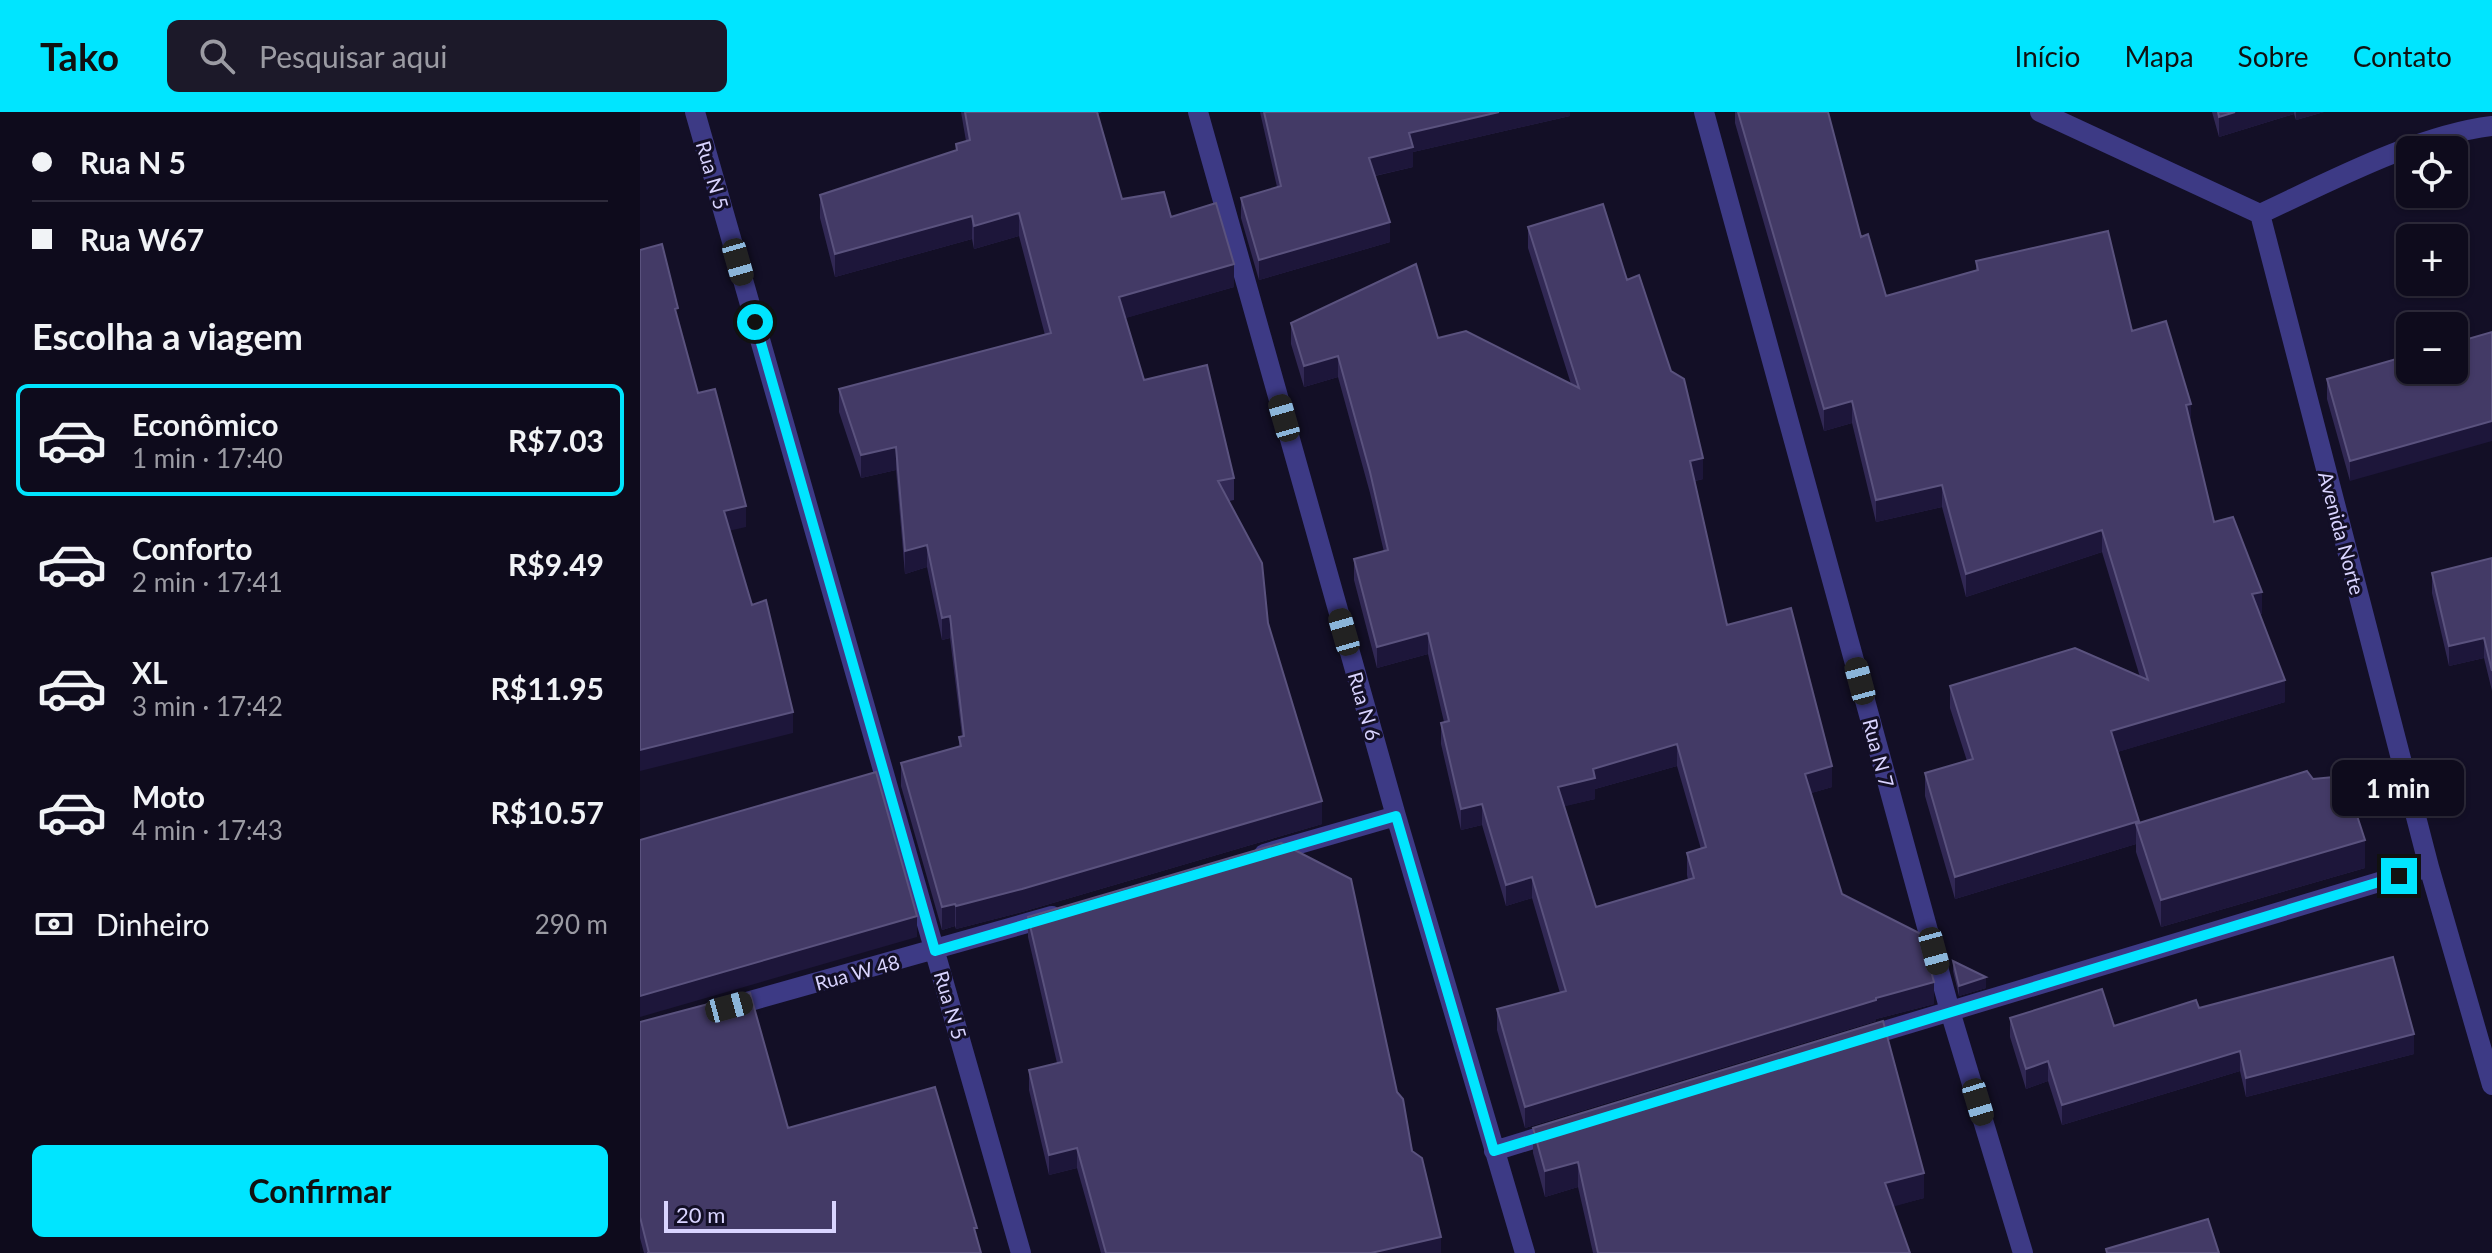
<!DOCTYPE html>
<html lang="pt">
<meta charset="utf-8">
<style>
:root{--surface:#0e0b1c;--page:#1c1929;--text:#f1f3f6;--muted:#9b9ba3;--line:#2e2b3b;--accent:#00e5ff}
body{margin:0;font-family:Lato,sans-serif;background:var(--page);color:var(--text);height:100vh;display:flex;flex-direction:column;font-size:30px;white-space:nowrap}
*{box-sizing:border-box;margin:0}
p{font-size:26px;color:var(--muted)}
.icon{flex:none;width:44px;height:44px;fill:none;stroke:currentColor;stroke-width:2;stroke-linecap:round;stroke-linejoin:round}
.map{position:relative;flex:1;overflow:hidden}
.drawer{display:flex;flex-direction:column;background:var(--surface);width:640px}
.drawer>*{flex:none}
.hud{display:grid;align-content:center;height:176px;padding:0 32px;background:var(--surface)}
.buttons{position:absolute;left:1756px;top:24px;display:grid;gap:16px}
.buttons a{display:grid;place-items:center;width:72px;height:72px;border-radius:12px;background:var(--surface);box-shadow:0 2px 6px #0004,0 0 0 2px var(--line);font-size:40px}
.scale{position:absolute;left:24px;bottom:20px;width:172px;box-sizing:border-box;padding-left:8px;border:4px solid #d9d4ff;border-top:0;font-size:22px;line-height:28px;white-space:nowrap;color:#d9d4ff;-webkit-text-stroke:6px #130f26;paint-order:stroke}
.end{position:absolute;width:36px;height:36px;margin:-18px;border:10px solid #00e5ff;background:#111;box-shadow:0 0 0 4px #111}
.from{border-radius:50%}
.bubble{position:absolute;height:56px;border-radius:12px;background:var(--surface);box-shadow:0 2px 6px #0004,0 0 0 2px var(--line);font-size:26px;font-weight:700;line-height:56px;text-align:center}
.car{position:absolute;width:24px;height:48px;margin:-24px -12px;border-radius:10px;box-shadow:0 0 6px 2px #0007;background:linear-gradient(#222 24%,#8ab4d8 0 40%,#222 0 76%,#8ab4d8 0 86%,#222 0)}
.hud b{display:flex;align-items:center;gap:28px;height:76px;font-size:30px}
.hud b+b{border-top:2px solid var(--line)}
.hud i{width:20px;height:20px;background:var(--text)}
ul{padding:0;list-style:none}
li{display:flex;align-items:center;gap:24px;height:112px;margin:0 16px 12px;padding:0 16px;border:4px solid transparent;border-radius:12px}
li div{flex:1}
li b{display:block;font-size:30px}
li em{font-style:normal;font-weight:700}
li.current{border-color:var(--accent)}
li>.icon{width:72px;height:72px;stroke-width:1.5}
h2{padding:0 32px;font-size:36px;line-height:96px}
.pay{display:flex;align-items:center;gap:20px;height:88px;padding:0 32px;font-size:30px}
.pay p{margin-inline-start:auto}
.action{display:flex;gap:16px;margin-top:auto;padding:16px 32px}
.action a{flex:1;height:92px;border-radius:12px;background:var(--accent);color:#111;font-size:32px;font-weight:700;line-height:92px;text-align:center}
header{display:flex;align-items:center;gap:48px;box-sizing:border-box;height:112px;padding:0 40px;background:var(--accent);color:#111}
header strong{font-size:38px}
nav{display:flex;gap:44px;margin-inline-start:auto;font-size:28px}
.search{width:560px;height:72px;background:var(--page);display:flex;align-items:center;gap:20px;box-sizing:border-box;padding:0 28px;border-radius:12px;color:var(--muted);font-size:30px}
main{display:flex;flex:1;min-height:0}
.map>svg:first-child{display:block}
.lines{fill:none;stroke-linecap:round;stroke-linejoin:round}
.minor{stroke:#3d3a85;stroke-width:20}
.wall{fill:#312854;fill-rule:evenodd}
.shaded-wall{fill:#1d163a}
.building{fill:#433a66;stroke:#5a527e;stroke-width:2;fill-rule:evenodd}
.route{stroke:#00e5ff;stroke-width:10}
.labels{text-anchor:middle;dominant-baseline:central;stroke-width:6;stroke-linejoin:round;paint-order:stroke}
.street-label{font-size:20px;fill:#d9d4ff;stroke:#130f26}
</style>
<header>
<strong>Tako</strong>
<div class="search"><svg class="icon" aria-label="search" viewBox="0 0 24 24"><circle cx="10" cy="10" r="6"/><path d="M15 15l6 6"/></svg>Pesquisar aqui</div>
<nav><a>Início</a><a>Mapa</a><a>Sobre</a><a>Contato</a></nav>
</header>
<main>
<section class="drawer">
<div class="hud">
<b><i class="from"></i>Rua N 5</b>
<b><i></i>Rua W67</b>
</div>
<h2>Escolha a viagem</h2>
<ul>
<li class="current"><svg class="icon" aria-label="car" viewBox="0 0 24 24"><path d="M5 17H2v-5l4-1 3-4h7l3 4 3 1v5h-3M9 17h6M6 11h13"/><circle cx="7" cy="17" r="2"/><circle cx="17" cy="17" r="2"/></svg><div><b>Econômico</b><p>1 min · 17:40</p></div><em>R$7.03</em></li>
<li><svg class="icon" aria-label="car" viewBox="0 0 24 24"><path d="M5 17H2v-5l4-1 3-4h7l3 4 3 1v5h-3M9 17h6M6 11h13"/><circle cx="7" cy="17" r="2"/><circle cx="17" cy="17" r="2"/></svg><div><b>Conforto</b><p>2 min · 17:41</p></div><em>R$9.49</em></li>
<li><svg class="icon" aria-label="car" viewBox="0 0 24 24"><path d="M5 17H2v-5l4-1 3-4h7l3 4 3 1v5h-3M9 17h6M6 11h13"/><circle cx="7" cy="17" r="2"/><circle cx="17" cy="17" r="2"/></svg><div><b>XL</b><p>3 min · 17:42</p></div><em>R$11.95</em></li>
<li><svg class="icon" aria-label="car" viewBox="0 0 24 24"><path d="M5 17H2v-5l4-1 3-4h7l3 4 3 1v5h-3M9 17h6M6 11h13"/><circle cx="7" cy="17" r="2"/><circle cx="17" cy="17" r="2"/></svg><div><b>Moto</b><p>4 min · 17:43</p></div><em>R$10.57</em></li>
</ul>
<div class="pay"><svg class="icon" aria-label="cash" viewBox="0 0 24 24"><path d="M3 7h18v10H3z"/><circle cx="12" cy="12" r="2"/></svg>Dinheiro<p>290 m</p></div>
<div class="action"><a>Confirmar</a></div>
</section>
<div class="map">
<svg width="1852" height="1141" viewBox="0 0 1852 1141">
<rect width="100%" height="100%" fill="#130f26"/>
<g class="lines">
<path class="minor" d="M55 0 381 1141
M558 0 756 704 885 1141
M1064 0 1310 899 1383 1141
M1400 0 1620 102 1789 755 1852 973
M1620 102C1689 70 1777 23 1852 14
M624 742 756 704
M89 895 412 804
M1221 926 1789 755
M854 1039 919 1019"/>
</g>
<path class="wall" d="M321 0H462L458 2 482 87 531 105 594 175 485 206 504 268 594 366V388L589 389 628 511 682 712 382 800 316 817 315 814 302 818 261 674V651L319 635V625L322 624 310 526 302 528 287 455 265 462 256 358 221 366 199 300V277L405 223 379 124 334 137 332 127 195 165 180 106V83L316 38V32L326 29Z
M620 0H930V4L773 40V55L735 64 750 130 619 168 601 106V86L637 75Z
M1095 0H1188L1221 125 1246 184 1336 158V149L1492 219 1551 314 1574 410 1622 502H1620L1645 590 1477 640 1499 711 1725 756 1521 815 1496 740V732L1315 787 1285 684V661L1327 649 1310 596V574L1500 565 1462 440 1326 485 1302 395 1236 410 1212 311 1184 319 1095 11Z
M1572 0H1684L1656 8 1654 2 1579 25Z
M888 115 987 168 1063 367 1055 369 1087 513 1192 675 1171 681 1202 782 1294 892 1236 907V909L885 1016 857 918V897L920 881 892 786 866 794 842 713 821 718 801 632V611L804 610 788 542 737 556 714 468V447L744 440 730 381 698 265 664 275 651 232V211L931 272 888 136ZM1037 654 1061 737 1047 741V763L1048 768 956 795 924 694 955 687V677Z
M1852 220 1710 369 1687 287V267Z
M1852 446V579L1844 546 1809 554 1792 481V461Z
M388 805 757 980 801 1141H461L437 1056 409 1063 389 978V958L417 951 388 825Z
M1313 849 1346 876 1319 884 1313 859Z
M1559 896 1774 942 1606 985 1600 959 1422 1013 1408 969 1386 977 1370 925V906L1474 914Z
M0 910 148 1016 337 1126 341 1141H4L0 1126Z
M893 1016 1284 1086 1253 1094 1270 1141H953L938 1075 905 1085 893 1041Z"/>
<path class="shaded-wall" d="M859 0H930V4L773 40V55L729 65V46L769 21Z
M1595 0H1654V2L1579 25V5Z
M1656 0H1684L1656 8Z
M379 101V124L334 137V114Z
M332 104V127L195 165V142Z
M750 110V130L619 168V148Z
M594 152V175L479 208V185Z
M698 244V265L664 275V254Z
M1212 289V311L1184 319V297Z
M1551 292V314L1546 293Z
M1852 309V329L1710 369V349Z
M256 335V358L221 366V343Z
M1063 346V367L1050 370V349Z
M1302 373V395L1236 410V388Z
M106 394V415L84 420V399Z
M1462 418V440L1326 485V462Z
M287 433V455L265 462V439Z
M1622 480V502L1612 505V482Z
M310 504V526L302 528V506Z
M788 521V542L737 556V535Z
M1844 526V546L1809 554V534Z
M1645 568V590L1471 642V619Z
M153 600V621L0 659V638Z
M1037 632V654L955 677V687L918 696V675L953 657Z
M1192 654V675L1165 683V662Z
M682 689V712L382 800 316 817V794Z
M842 692V713L821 718V697Z
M1499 709V721L1496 712V732L1315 787V765Z
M1725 728V756L1521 815V788Z
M892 765V786L866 794V773Z
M315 792V814L302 818V795Z
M277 804V825L0 905V884Z
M1346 865V876L1319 884V874Z
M1294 870V892L1236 907V909L885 1016V995L1236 886Z
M1774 922V942L1606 985V966Z
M1600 939V959L1422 1013V993Z
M1408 949V969L1386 977V957Z
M437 1036V1056L409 1063V1043Z
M938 1050V1075L905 1085V1059Z
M1284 1061V1086L1245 1097V1071Z
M801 1125V1141H731Z"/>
<path class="building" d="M325 0H457L482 87 524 80 531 105 576 91 594 152 479 185 504 268 567 253 594 366 578 369 622 451 628 511 682 689 382 777 316 794 315 792 302 795 261 651 321 634 319 625 324 624 310 504 302 506 287 433 265 439 256 335 221 343 199 277 411 221 379 101 334 114 332 104 195 142 180 83 317 38 316 32 330 28Z
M624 0H859L769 21 773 35 729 46 750 110 619 148 601 86 641 74Z
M1098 0H1188L1221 125 1228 122 1246 184 1338 158 1336 149 1468 119 1492 219 1526 209 1551 292 1546 293 1574 410 1593 405 1622 480 1612 482 1645 568 1471 619 1499 709 1315 765 1285 661 1333 647 1310 574 1435 536 1508 568 1462 418 1326 462 1302 373 1236 388 1212 289 1184 297Z
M1578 0H1595L1579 5Z
M963 92 987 168 999 163 1031 259 1044 267 1063 346 1050 349 1087 513 1151 496 1192 654 1165 662 1202 782 1281 822 1294 870 1236 886V888L885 995 857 897 926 879 892 765 866 773 842 692 821 697 801 611 809 609 788 521 737 535 714 447 748 438 730 360 698 244 664 254 651 211 776 152 798 226 826 219 939 276 888 115ZM1037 632 1066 735 1047 741 1054 766 956 795 918 675 955 666 953 657Z
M22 132 38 196 35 197 58 281 75 277 106 394 84 399 112 493 126 488 153 600 0 638V138Z
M1852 220V309L1710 349 1687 267 1770 243V258H1814V231Z
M1852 446V559L1844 526 1809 534 1792 461Z
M1667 659 1673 667 1704 664 1725 728 1521 788 1496 712Z
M236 660 277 804 0 884V728Z
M641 731 711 767 757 980 763 987 772 1039 782 1046 801 1125 731 1141H466L437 1036 409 1043 389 958 422 950 388 805Z
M1753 845 1774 922 1606 966 1600 939 1422 993 1408 949 1386 957 1370 906 1462 877 1474 914 1556 888 1559 896Z
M1313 849 1346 865 1319 874Z
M110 881 148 1016 295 975 337 1116H334L341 1141H7H9L0 1105V910Z
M1243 909 1284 1061 1245 1071 1270 1141H958L938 1050 905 1059 893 1016Z
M1568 1107 1579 1141H1467L1466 1137Z"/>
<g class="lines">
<path class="route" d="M115 210 295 839 756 704 854 1039 1759 764"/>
</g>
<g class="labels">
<g class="street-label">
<text transform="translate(73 63) rotate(74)">Rua N 5</text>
<text transform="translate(1702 421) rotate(75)">Avenida Norte</text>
<text transform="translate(725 594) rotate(74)">Rua N 6</text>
<text transform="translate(1239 641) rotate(75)">Rua N 7</text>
<text transform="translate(217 860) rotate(-15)">Rua W 48</text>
<text transform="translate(311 893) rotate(74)">Rua N 5</text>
</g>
</g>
</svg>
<div class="buttons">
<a><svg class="icon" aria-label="locate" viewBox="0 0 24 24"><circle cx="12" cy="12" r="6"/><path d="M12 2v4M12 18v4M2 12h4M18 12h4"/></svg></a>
<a>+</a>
<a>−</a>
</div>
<div class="scale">20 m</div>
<i class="end from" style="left:115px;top:210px"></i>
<i class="end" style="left:1759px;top:764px"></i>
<div class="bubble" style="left:1692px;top:648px;width:132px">1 min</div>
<i class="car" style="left:98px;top:150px;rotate:164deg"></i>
<i class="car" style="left:644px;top:306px;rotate:344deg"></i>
<i class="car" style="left:704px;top:520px;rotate:344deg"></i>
<i class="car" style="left:1220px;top:569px;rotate:345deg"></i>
<i class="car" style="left:1294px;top:839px;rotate:165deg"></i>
<i class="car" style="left:89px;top:895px;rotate:75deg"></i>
<i class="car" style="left:1338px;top:990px;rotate:163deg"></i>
</div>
</main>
